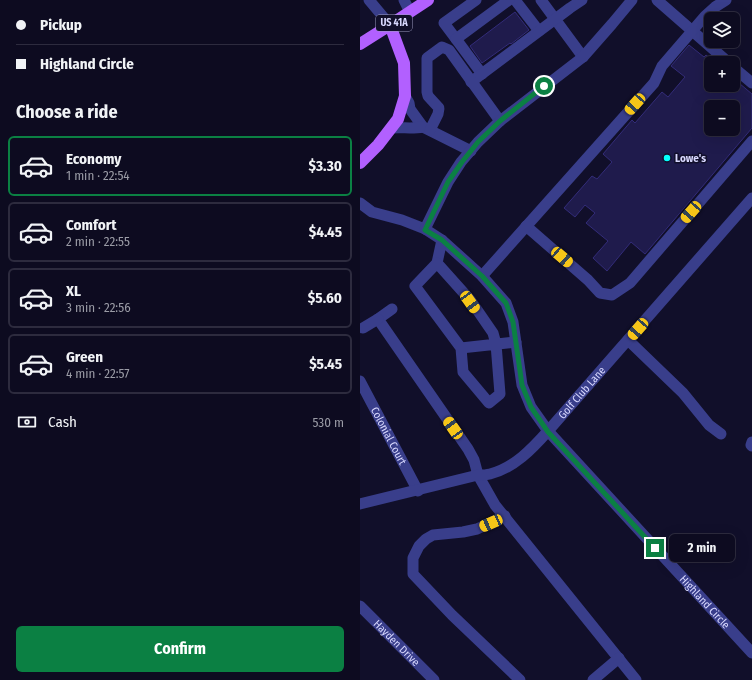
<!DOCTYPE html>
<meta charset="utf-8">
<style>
:root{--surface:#0d0b20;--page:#161429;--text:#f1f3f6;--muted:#9a9ba5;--line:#2d2b3e;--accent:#0b8043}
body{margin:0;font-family:"Fira Sans Condensed",sans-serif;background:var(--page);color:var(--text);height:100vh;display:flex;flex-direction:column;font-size:15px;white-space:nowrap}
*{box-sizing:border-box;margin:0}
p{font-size:13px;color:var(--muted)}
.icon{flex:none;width:22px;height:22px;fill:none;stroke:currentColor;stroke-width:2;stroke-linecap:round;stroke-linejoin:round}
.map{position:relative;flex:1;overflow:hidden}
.panel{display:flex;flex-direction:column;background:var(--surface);width:360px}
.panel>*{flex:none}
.banner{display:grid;align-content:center;height:88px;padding:0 16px;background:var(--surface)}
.tools{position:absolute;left:344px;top:12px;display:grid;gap:8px}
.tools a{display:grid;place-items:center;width:36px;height:36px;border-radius:6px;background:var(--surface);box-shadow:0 4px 16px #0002,0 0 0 1px var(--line);font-size:20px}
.end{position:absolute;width:18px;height:18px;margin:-9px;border:5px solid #0b8043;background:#fff;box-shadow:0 0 0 2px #fff}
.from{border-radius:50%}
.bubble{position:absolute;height:28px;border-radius:6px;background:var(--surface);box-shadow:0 4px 16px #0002,0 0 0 1px var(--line);font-size:13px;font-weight:700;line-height:28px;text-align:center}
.car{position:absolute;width:12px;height:24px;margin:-12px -6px;border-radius:5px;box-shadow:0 0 3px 1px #0007;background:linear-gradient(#f5c518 24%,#345 0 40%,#f5c518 0 76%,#345 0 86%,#f5c518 0)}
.banner b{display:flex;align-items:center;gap:14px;height:38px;font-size:15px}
.banner b+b{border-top:1px solid var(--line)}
.banner i{width:10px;height:10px;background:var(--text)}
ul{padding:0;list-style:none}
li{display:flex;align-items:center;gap:12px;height:60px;margin:0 8px 6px;padding:0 8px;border:2px solid var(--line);border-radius:6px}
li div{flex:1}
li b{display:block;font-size:15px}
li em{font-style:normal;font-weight:700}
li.active{border-color:var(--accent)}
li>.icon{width:36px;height:36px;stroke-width:1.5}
h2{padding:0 16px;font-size:18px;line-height:48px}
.pay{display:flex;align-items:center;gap:10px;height:44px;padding:0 16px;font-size:15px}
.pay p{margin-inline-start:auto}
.cta{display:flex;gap:8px;margin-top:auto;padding:8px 16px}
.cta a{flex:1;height:46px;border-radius:6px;background:var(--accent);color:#fff;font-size:16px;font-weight:700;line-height:46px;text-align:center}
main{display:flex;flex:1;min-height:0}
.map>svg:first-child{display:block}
.building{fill:#1f1b4c;stroke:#332c79;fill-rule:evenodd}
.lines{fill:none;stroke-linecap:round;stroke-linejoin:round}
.minor{stroke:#393e8b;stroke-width:11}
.major{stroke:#b260ff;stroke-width:12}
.route{stroke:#0b8043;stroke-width:5}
.poi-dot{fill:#05fffd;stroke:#110f2a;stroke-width:1.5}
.labels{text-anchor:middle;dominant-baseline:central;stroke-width:3;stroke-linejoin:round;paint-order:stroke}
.shield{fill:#110f2a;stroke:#9d9cbf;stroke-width:1}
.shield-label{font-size:10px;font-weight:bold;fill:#d9d9ff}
.poi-label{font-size:11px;font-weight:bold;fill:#d9d9ff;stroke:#110f2a;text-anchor:start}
.street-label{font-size:11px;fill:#d9d9ff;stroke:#110f2a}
</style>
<main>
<section class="panel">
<div class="banner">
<b><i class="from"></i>Pickup</b>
<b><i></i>Highland Circle</b>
</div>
<h2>Choose a ride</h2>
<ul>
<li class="active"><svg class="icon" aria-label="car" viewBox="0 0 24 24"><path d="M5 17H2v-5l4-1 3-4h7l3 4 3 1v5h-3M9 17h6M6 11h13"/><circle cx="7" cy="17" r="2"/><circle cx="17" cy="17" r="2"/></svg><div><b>Economy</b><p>1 min · 22:54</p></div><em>$3.30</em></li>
<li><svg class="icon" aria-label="car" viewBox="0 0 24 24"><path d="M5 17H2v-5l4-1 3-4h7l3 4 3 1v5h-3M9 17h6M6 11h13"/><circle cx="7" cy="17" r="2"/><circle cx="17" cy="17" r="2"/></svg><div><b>Comfort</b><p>2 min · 22:55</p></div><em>$4.45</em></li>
<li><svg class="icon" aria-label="car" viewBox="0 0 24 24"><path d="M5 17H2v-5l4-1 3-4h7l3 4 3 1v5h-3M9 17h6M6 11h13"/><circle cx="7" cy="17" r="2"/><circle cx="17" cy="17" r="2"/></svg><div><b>XL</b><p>3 min · 22:56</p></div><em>$5.60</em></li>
<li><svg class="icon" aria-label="car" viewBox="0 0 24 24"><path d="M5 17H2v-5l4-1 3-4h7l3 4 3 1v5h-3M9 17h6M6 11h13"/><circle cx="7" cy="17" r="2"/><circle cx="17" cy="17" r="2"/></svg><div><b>Green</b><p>4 min · 22:57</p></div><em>$5.45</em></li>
</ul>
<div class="pay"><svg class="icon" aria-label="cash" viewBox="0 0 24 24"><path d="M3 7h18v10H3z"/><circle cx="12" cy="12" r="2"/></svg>Cash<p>530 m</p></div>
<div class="cta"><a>Confirm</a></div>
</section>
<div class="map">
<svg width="392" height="680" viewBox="0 0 392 680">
<rect width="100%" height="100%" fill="#110f2a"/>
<path class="building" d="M155 12 169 30 151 44 150 43 122 63 110 46Z
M329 45 344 57 346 55 351 59V85H373V78L392 94V128L285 254 271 242 247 271 233 258 248 241 226 223 235 213 225 205 215 217 204 208 232 176 237 179 252 162 243 154 272 120 275 123 302 92 308 97 325 77 311 66ZM351 107H373V129H351Z"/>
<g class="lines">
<g class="minor">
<path d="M9 0 30 25"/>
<path d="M44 0 50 12"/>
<path d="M155 0 179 31"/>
<path d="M181 0 223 57"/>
<path d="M297 0 369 63"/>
<path d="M96 39 84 23 116 0"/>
<path d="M373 67 392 83"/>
<path d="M122 74 96 39 149 0"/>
<path d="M111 82 210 8 222 0"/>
<path d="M45 96 49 103 50 109 63 127 111 151"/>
<path d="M31 128C42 127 52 129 63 127"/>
<path d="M70 130 78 114 79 108 68 96 67 92V58L82 47 89 50 140 121"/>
<path id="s1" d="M0 203 12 212 42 220 65 229 82 240 122 276 146 303 153 322 162 385 171 407 188 431 392 653"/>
<path d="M166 226 228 280 240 293 252 295 270 283 392 141"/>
<path d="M65 229 88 182 101 162 118 142 140 121 223 57 252 24 272 0"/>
<path d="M77 263 82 240"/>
<path d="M122 276 294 83 302 66 345 16 355 7 366 0"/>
<path d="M32 309 18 319 108 449 114 460 118 475 135 505 276 680"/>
<path d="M3 328 18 319"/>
<path d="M268 340 323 393 349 425 361 434"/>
<path d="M101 348 55 286 77 263 111 301 133 333 136 344 140 394 129 403 103 372 101 348 156 342"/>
<path id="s2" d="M0 381 58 491"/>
<path d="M392 442 391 445 392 446"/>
<path id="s3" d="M0 504 118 475C122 475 126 475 130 474 154 468 172 449 188 431L392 198"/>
<path d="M145 516 117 529 103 532 73 535 66 539 59 546 53 558V574L92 615 160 680"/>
<path id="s4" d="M0 606 74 680"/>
<path d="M233 680 259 658"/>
</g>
<path class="major" d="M0 44 30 25 68 0
M0 163 18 145 38 119 45 96 44 63 30 25"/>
</g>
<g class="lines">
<path class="route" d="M184 86 140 121 118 142 102 162 88 182 65 230 82 240 122 276 146 303 153 322 162 385 171 407 188 432 295 548"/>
</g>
<circle class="poi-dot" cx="307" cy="158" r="4"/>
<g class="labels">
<rect class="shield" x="16" y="15" width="36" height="16" rx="3"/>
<g class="shield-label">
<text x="34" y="23">US 41A</text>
</g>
<g class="poi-label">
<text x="315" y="158">Lowe's</text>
</g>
<g class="street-label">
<text stroke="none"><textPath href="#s3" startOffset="258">Golf Club Lane</textPath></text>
<text stroke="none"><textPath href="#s2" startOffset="62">Colonial Court</textPath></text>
<text stroke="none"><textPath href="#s1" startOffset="550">Highland Circle</textPath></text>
<text stroke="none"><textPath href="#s4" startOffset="52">Hayden Drive</textPath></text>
</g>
</g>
</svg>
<div class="tools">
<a><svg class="icon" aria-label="layers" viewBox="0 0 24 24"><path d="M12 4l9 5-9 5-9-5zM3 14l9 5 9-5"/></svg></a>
<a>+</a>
<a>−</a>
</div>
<i class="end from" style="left:184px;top:86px"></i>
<i class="end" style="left:295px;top:548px"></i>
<div class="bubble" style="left:309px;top:534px;width:66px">2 min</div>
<i class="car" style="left:275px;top:104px;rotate:222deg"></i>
<i class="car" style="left:331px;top:212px;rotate:221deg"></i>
<i class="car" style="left:202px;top:257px;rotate:131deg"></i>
<i class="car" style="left:110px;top:302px;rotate:144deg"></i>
<i class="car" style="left:278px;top:329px;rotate:221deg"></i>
<i class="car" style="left:93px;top:428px;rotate:325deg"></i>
<i class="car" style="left:131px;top:523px;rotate:246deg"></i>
</div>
</main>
